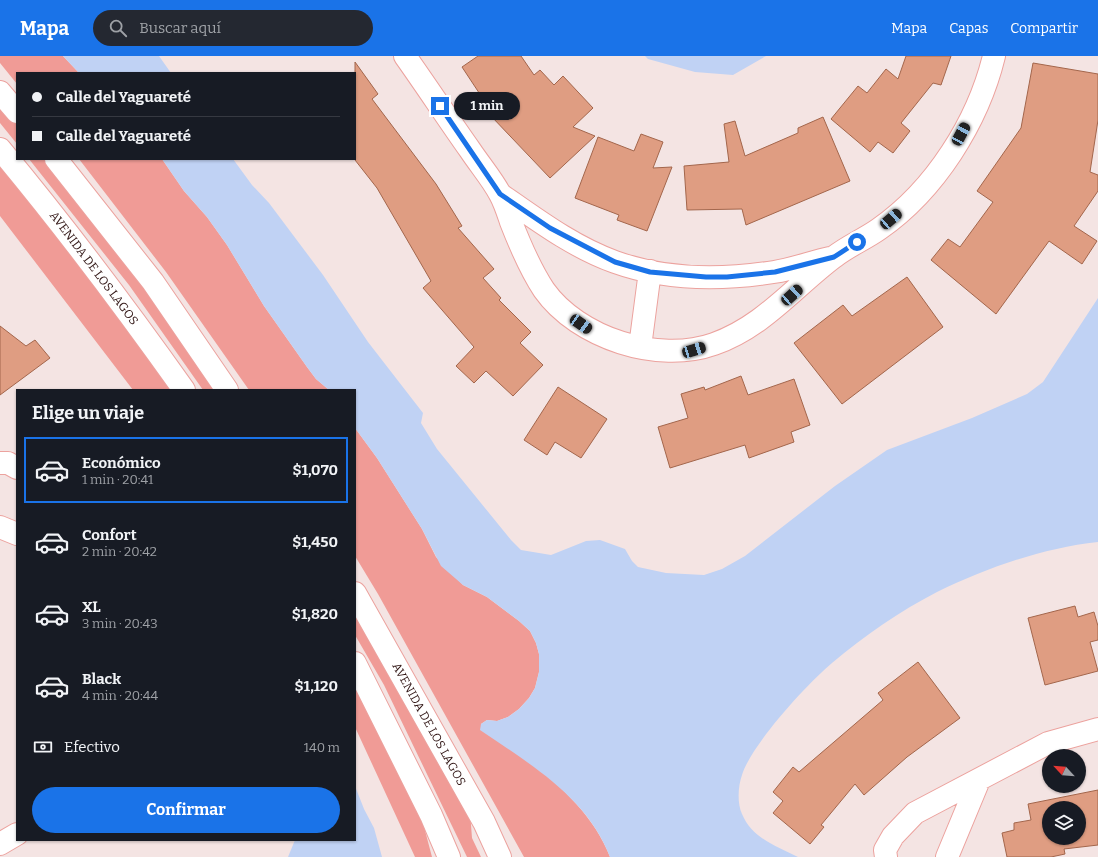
<!DOCTYPE html>
<html lang="es">
<meta charset="utf-8">
<style>
:root{--surface:#171b24;--page:#242831;--text:#f1f3f6;--muted:#9ea1a6;--line:#363941;--accent:#1a73e8}
body{margin:0;font-family:Bitter,serif;background:var(--page);color:var(--text);height:100vh;display:flex;flex-direction:column;font-size:15px;white-space:nowrap}
*{box-sizing:border-box;margin:0}
p{font-size:13px;color:var(--muted)}
.icon{flex:none;width:22px;height:22px;fill:none;stroke:currentColor;stroke-width:2;stroke-linecap:round;stroke-linejoin:round}
.map{position:relative;flex:1;overflow:hidden}
.side{position:absolute;left:16px;top:333px;width:340px;height:452px;display:flex;flex-direction:column;background:var(--surface);border-radius:0px;box-shadow:0 1px 3px #0004}
.side>*{flex:none}
.hud{position:absolute;left:16px;top:16px;width:340px;height:88px;border-radius:0px;box-shadow:0 1px 3px #0004;display:grid;align-content:center;height:88px;padding:0 16px;background:var(--surface)}
.needle{width:26px;rotate:296deg}
.buttons{position:absolute;left:1042px;top:693px;display:grid;gap:8px}
.buttons a{display:grid;place-items:center;width:44px;height:44px;border-radius:50%;background:var(--surface);box-shadow:0 1px 3px #0004;font-size:20px}
.end{position:absolute;width:18px;height:18px;margin:-9px;border:5px solid #1a73e8;background:#fff;box-shadow:0 0 0 2px #fff}
.from{border-radius:50%}
.bubble{position:absolute;height:28px;border-radius:14px;background:var(--surface);box-shadow:0 1px 3px #0004;font-size:13px;font-weight:700;line-height:28px;text-align:center}
.car{position:absolute;width:12px;height:24px;margin:-12px -6px;border-radius:5px;box-shadow:0 0 3px 1px #0007;background:linear-gradient(#222 24%,#8ab4d8 0 40%,#222 0 76%,#8ab4d8 0 86%,#222 0)}
.hud b{display:flex;align-items:center;gap:14px;height:38px;font-size:15px}
.hud b+b{border-top:1px solid var(--line)}
.hud i{width:10px;height:10px;background:var(--text)}
ul{padding:0;list-style:none}
li{display:flex;align-items:center;gap:12px;height:66px;margin:0 8px 6px;padding:0 8px;border:2px solid transparent;border-radius:0px}
li div{flex:1}
li b{display:block;font-size:15px}
li em{font-style:normal;font-weight:700}
li.selected{border-color:var(--accent)}
li>.icon{width:36px;height:36px;stroke-width:1.5}
h2{padding:0 16px;font-size:18px;line-height:48px}
.pay{display:flex;align-items:center;gap:10px;height:44px;padding:0 16px;font-size:15px}
.pay p{margin-inline-start:auto}
.primary-button{display:flex;gap:8px;margin-top:auto;padding:8px 16px}
.primary-button a{flex:1;height:46px;border-radius:24px;background:var(--accent);color:#fff;font-size:16px;font-weight:700;line-height:46px;text-align:center}
header{display:flex;align-items:center;gap:24px;box-sizing:border-box;height:56px;padding:0 20px;background:var(--accent);color:#fff}
header strong{font-size:19px}
nav{display:flex;gap:22px;margin-inline-start:auto;font-size:14px}
.search{width:280px;height:36px;background:var(--page);display:flex;align-items:center;gap:10px;box-sizing:border-box;padding:0 14px;border-radius:22px;color:var(--muted);font-size:15px}
.map>svg:first-child{display:block}
.green{fill:#f09b96}
.water{fill:#c0d2f4}
.building{fill:#df9d82;stroke:#a3664c;fill-rule:evenodd}
.lines{fill:none;stroke-linecap:round;stroke-linejoin:round}
.minor-casing{stroke:#eca29e;stroke-width:24}
.minor{stroke:#fff;stroke-width:22}
.route{stroke:#1a73e8;stroke-width:5}
.labels{text-anchor:middle;dominant-baseline:central;stroke-width:3.5;stroke-linejoin:round;paint-order:stroke}
.street-label{font-size:12px;fill:#301514;stroke:#fff}
</style>
<header>
<strong>Mapa</strong>
<div class="search"><svg class="icon" aria-label="search" viewBox="0 0 24 24"><circle cx="10" cy="10" r="6"/><path d="M15 15l6 6"/></svg>Buscar aquí</div>
<nav><a>Mapa</a><a>Capas</a><a>Compartir</a></nav>
</header>
<div class="map">
<svg width="1098" height="801" viewBox="0 0 1098 801">
<rect width="100%" height="100%" fill="#f4e4e3"/>
<path class="green" d="M0 0H63L79 17H17V28L0 7Z
M0 45 17 65V88L0 67Z
M29 103H48L66 124 219 334H203L129 229Z
M79 103H162L184 135 207 161 227 189 264 250 307 311 316 323 329 334H249L166 216Z
M0 108 129 274 172 334H133L0 160Z
M355 372 377 402 422 473 436 501 463 529 487 541 519 565 530 575 536 587 539 598V616L535 632 529 642 519 653 508 661 497 665 487 664 481 668C528 705 588 743 610 801H524L378 538 355 500Z
M355 550 470 756 472 782 481 801H467L384 629 355 579Z
M355 628 418 748 432 801H415L355 671Z"/>
<path class="water" d="M63 0H159L171 17H79Z
M645 0H766L733 19 695 16 648 3Z
M162 103H233L252 129 269 147 323 219 368 286 423 357 421 367 437 393 511 484 521 494 551 499 586 485 600 484 625 493 632 505 638 511 666 517 704 519 722 513 745 500 835 430 887 394 972 362 1027 338 1043 326 1098 242V486C1042 492 987 512 937 536 900 555 864 580 832 607 807 628 751 689 742 719 738 730 737 747 742 758 752 782 776 790 798 801H610C588 742 530 708 480 674L481 668 487 664 497 665 508 661 519 653 529 642 535 632 539 616V598L536 587 530 575 519 565 487 541 463 529 441 510 422 473 377 402 355 372V334H329L316 323 307 311 264 250 227 189 207 161 184 135Z
M355 730 364 753 374 772 382 801H288L295 784H355Z"/>
<path class="building" d="M478 0H521L534 19 540 14 554 29 563 20 593 52 573 71 595 80 550 122 491 60 493 58 462 11Z
M906 0H951L941 29 933 27 901 67 910 75 893 97 878 86 870 96 831 63 858 30 867 37 886 13 898 23Z
M355 6 378 38 372 43 436 128 462 170 458 172 494 213 483 222 501 242 499 244 531 276 520 287 543 309 513 340 486 315 474 327 456 310 474 291 423 232 431 225 377 132 355 104Z
M1033 7 1098 18V64L1090 116 1098 119V135L1074 170 1097 185 1082 208 1049 185 996 258 931 204 948 183 960 191 993 146 977 135 1021 72Z
M823 61 850 125 746 169 742 153 687 154 684 110 729 106 724 68 735 65 745 100 798 77V72Z
M641 78 663 86 653 112 672 111 647 175 617 164 619 159 575 142 598 81 634 95Z
M907 221 943 271 842 348 794 287 843 249 852 260Z
M0 270 26 290 35 284 50 302 0 339Z
M741 320 748 339 794 323 810 369 791 376 794 386 749 402 745 389 670 412 658 371 688 362 681 338 704 331 705 334Z
M558 331 607 363 581 402 555 386 547 399 524 384Z
M1075 550 1078 561 1094 556 1098 570V584L1090 586 1098 615 1045 629 1028 562Z
M918 606 960 662 907 701 864 739 855 728 821 769 824 771 810 788 773 757 783 745 773 736 793 711 799 716 883 644 878 637Z
M1098 734V789L1064 793 1065 798 1051 801H1007L1002 777 1014 774V767L1031 764 1028 748ZM1049 752H1079V782H1049Z"/>
<g class="lines">
<g class="minor-casing">
<path id="minor" d="M405 0C427 31 448 63 470 94 480 109 492 123 500 138 505 147 508 157 511 166 520 189 530 213 544 234 578 282 658 308 714 288 763 271 794 231 834 201 848 190 865 183 879 173 935 134 978 66 994 0
M0 36 17 56
M0 93C65 171 125 251 184 334
M56 103 153 226 227 334
M500 138C536 163 573 191 615 206 665 224 723 224 774 216 793 213 812 206 830 202
M640 291 650 215
M0 407H8L17 412
M0 471 17 478
M355 537 484 766 500 801
M355 607 431 759 449 801
M0 788 17 778
M886 801 885 794 893 780 915 757 1048 687 1098 673
M947 801 979 724"/>
</g>
<use href="#minor" class="minor"/>
</g>
<g class="lines">
<path class="route" d="M440 50 500 138 550 172 615 206 650 216 706 221H727L775 216 834 201 857 186"/>
</g>
<g class="labels">
<g class="street-label">
<text transform="translate(94 212) rotate(53)">AVENIDA DE LOS LAGOS</text>
<text transform="translate(429 668) rotate(61)">AVENIDA DE LOS LAGOS</text>
</g>
</g>
</svg>
<div class="buttons">
<a><svg class="needle" viewBox="-14 -14 28 28"><path d="M0-13l5 13h-10z" fill="#e53935"/><path d="M0 13l5-13h-10z" fill="#9ea1a6"/></svg></a>
<a><svg class="icon" aria-label="layers" viewBox="0 0 24 24"><path d="M12 4l9 5-9 5-9-5zM3 14l9 5 9-5"/></svg></a>
</div>
<i class="end from" style="left:857px;top:186px"></i>
<i class="end" style="left:440px;top:50px"></i>
<div class="bubble" style="left:454px;top:36px;width:66px">1 min</div>
<i class="car" style="left:961px;top:78px;rotate:28deg"></i>
<i class="car" style="left:891px;top:163px;rotate:49deg"></i>
<i class="car" style="left:792px;top:239px;rotate:48deg"></i>
<i class="car" style="left:581px;top:268px;rotate:125deg"></i>
<i class="car" style="left:694px;top:294px;rotate:73deg"></i>
<div class="hud">
<b><i class="from"></i>Calle del Yaguareté</b>
<b><i></i>Calle del Yaguareté</b>
</div>
<section class="side">
<h2>Elige un viaje</h2>
<ul>
<li class="selected"><svg class="icon" aria-label="car" viewBox="0 0 24 24"><path d="M5 17H2v-5l4-1 3-4h7l3 4 3 1v5h-3M9 17h6M6 11h13"/><circle cx="7" cy="17" r="2"/><circle cx="17" cy="17" r="2"/></svg><div><b>Económico</b><p>1 min · 20:41</p></div><em>$1,070</em></li>
<li><svg class="icon" aria-label="car" viewBox="0 0 24 24"><path d="M5 17H2v-5l4-1 3-4h7l3 4 3 1v5h-3M9 17h6M6 11h13"/><circle cx="7" cy="17" r="2"/><circle cx="17" cy="17" r="2"/></svg><div><b>Confort</b><p>2 min · 20:42</p></div><em>$1,450</em></li>
<li><svg class="icon" aria-label="car" viewBox="0 0 24 24"><path d="M5 17H2v-5l4-1 3-4h7l3 4 3 1v5h-3M9 17h6M6 11h13"/><circle cx="7" cy="17" r="2"/><circle cx="17" cy="17" r="2"/></svg><div><b>XL</b><p>3 min · 20:43</p></div><em>$1,820</em></li>
<li><svg class="icon" aria-label="car" viewBox="0 0 24 24"><path d="M5 17H2v-5l4-1 3-4h7l3 4 3 1v5h-3M9 17h6M6 11h13"/><circle cx="7" cy="17" r="2"/><circle cx="17" cy="17" r="2"/></svg><div><b>Black</b><p>4 min · 20:44</p></div><em>$1,120</em></li>
</ul>
<div class="pay"><svg class="icon" aria-label="cash" viewBox="0 0 24 24"><path d="M3 7h18v10H3z"/><circle cx="12" cy="12" r="2"/></svg>Efectivo<p>140 m</p></div>
<div class="primary-button"><a>Confirmar</a></div>
</section>
</div>
